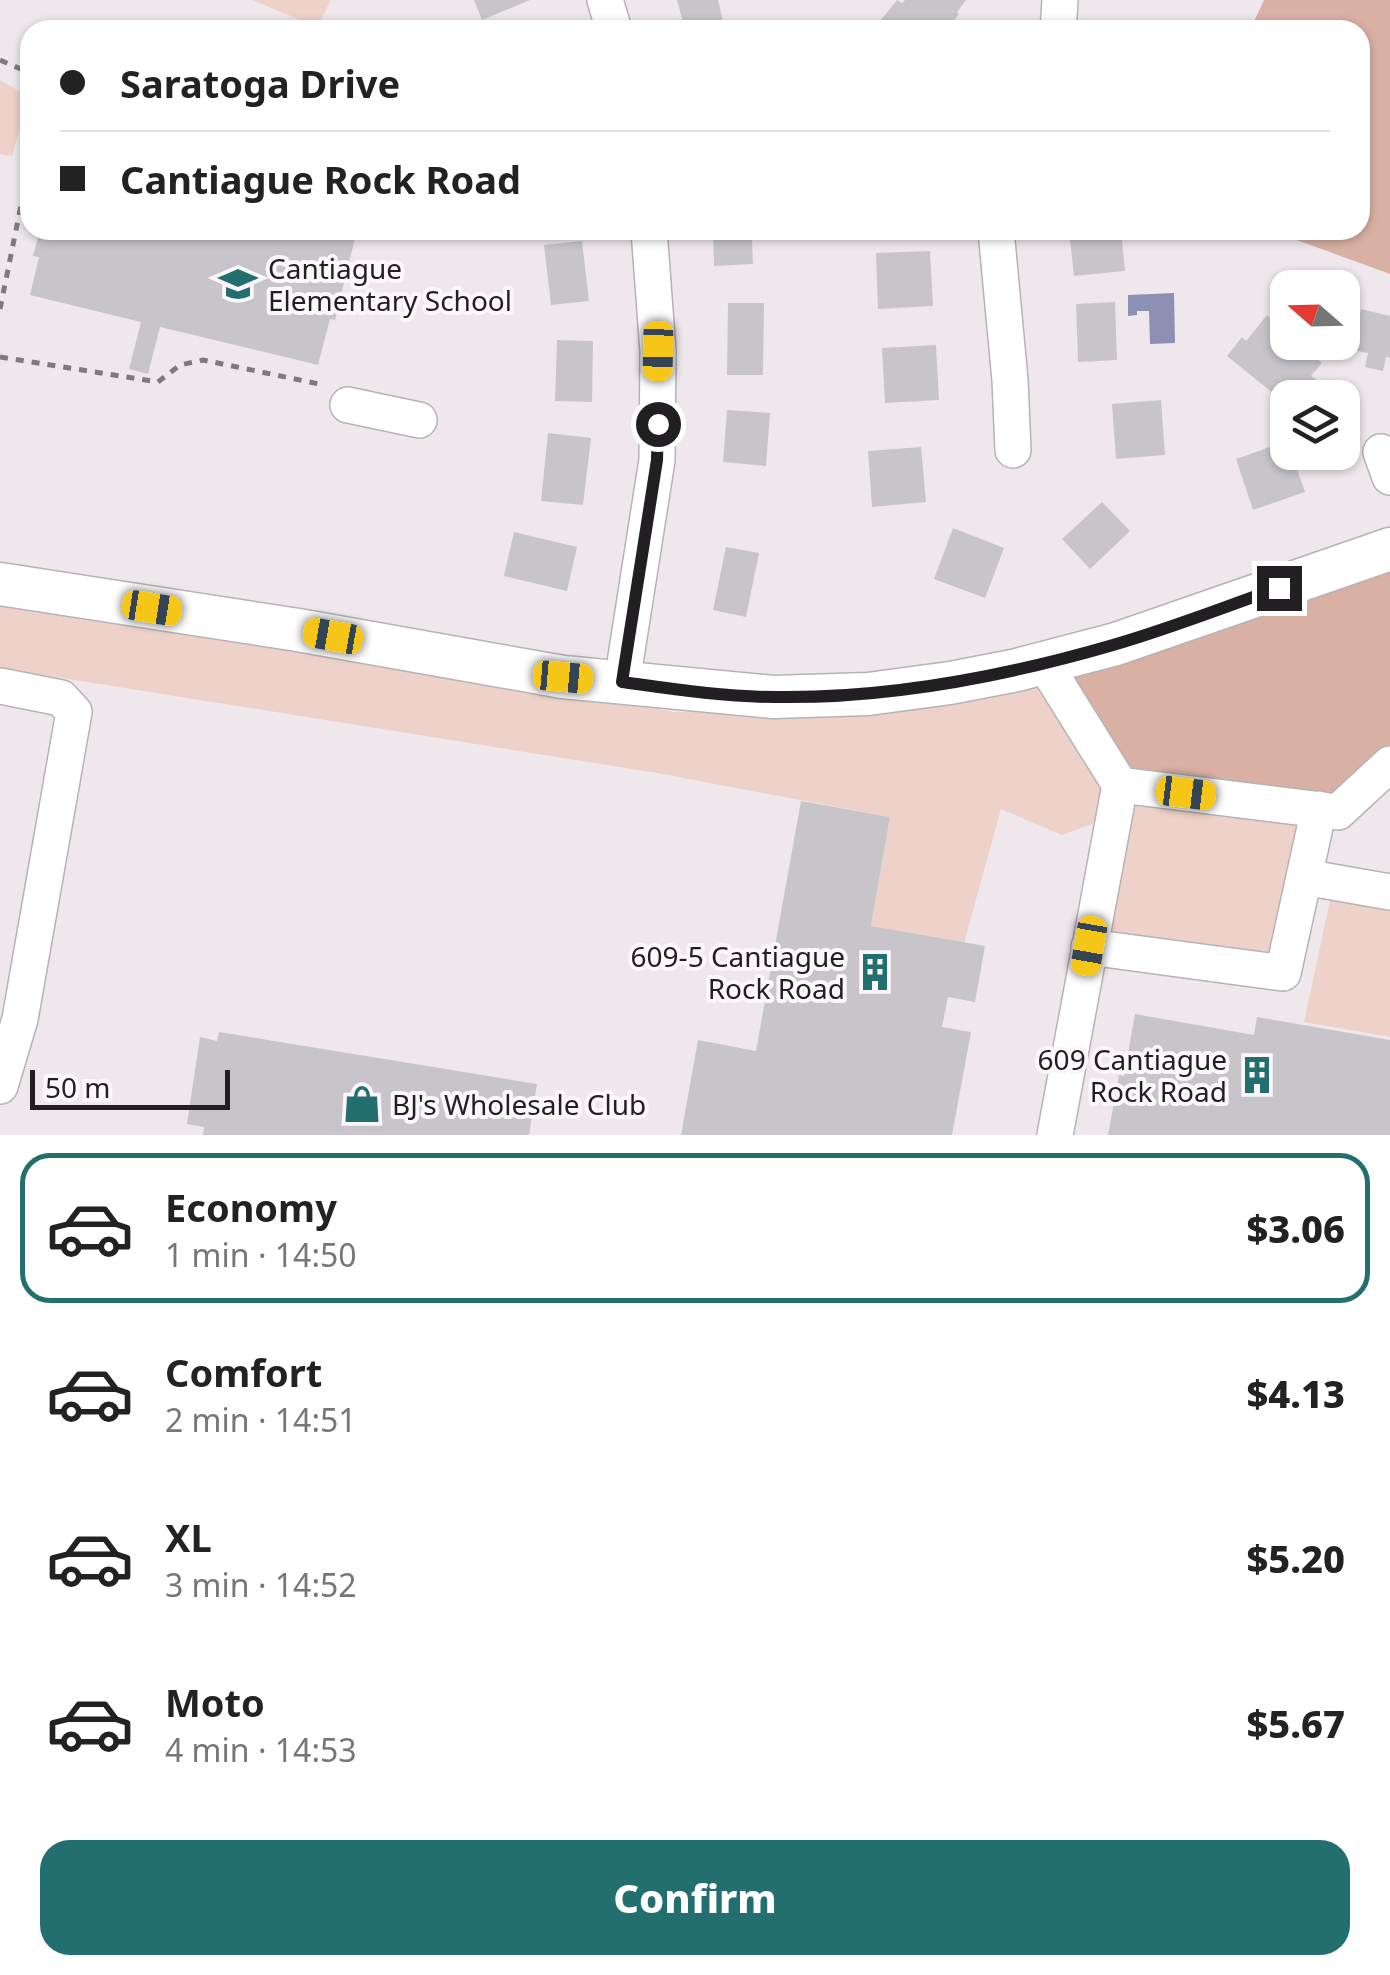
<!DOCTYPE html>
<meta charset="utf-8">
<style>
:root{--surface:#fff;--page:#f2f2f2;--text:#222;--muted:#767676;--line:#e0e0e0;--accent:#236f6f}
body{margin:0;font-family:"Noto Sans",sans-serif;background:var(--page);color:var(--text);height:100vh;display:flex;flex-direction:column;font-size:38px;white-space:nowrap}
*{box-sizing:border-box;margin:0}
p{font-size:32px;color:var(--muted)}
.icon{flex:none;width:55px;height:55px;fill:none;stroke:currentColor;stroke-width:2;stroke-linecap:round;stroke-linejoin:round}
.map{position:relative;height:1135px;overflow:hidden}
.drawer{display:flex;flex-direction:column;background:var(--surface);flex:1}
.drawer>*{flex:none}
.banner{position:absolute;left:20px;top:20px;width:1350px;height:220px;border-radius:30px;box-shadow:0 2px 8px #0004;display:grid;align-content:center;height:220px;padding:0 40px;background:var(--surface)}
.needle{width:65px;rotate:290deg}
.fabs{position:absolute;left:1270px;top:270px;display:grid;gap:20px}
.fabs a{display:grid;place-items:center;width:90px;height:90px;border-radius:20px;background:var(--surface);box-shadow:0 2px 8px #0004;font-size:50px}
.scale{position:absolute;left:30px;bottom:25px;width:200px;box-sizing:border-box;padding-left:10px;border:5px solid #211f21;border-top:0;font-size:28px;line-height:35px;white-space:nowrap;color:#211f21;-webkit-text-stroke:8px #fbf6f9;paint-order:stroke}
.end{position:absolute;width:45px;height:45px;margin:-22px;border:12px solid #211f21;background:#fff;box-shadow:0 0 0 5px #fff}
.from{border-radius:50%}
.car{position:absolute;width:30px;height:60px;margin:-30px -15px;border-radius:12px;box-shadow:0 0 8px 2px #0007;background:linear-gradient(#f5c518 24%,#345 0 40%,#f5c518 0 76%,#345 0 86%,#f5c518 0)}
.banner b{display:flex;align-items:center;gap:35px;height:95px;font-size:38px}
.banner b+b{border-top:2px solid var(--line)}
.banner i{width:25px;height:25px;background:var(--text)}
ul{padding:18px 0 0;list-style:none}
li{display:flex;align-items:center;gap:30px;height:150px;margin:0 20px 15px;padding:0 20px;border:5px solid transparent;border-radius:30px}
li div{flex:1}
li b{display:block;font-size:38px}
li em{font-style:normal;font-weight:800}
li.selected{border-color:var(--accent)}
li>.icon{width:90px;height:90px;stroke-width:1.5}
.primary-button{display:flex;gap:20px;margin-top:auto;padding:20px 40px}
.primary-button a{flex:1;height:115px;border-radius:30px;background:var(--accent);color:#fff;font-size:40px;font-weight:800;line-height:115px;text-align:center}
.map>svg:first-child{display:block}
.green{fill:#eed1c9}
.forest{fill:#d9b0a4}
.water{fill:#8d90b3}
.building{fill:#c8c5ca}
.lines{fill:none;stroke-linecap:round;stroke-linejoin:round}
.minor-casing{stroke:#b7b2b5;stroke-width:38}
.major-casing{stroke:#b7b2b5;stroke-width:45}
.path{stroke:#7e7b7e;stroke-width:5;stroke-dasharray:8 8;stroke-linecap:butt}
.minor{stroke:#fff;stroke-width:35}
.major{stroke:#fff;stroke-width:42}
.route{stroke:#211f21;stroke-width:12}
.labels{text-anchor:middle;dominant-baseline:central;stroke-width:8;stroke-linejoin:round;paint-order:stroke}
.poi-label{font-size:28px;fill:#211f21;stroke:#fbf6f9;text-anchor:start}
</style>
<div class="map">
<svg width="1390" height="1135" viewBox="0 0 1390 1135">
<rect width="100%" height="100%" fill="#eee8ec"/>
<path class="green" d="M252 0H331L317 27Z
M0 80 29 97 12 156 0 154Z
M0 587 675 712 910 709 1017 670 1319 809 1283 973 1089 947 1111 817 1062 835 1001 809 964 943 871 926 890 817 657 773 0 668Z
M1334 882 1390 892V1037L1304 1022Z"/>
<path class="forest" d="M1264 0H1390V274L1269 230H1360V30H1250Z
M1390 547V764L1338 812 1120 785 1044 663Z"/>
<path class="water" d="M1174 293 1175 343 1150 344 1149 311H1137V315L1128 316V295Z"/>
<path class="building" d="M474 0H530L482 20Z
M677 0H718L725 30H685Z
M897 0 902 3 905 0H966L957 12 959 14 947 30H894L881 20Z
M40 230H357L335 320 330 319 318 365 160 327 148 374 129 369 141 322 30 295 39 257 33 256Z
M713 230H770L771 239 752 240 753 264 714 266Z
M1069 230H1121L1125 271 1074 276Z
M582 241 589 301 551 305 544 245Z
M930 251 933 306 878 309 876 253Z
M1115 302 1117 360 1078 362 1076 304Z
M728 303H764L763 375H727Z
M1361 309 1390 316V358L1386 357 1383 371 1365 367 1368 353 1352 350Z
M1267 315 1287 332 1288 342H1297L1322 363 1311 376 1318 381 1305 398H1288V405L1227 356 1242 337 1246 341Z
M557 340 593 341 592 402 555 401Z
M936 345 939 400 885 403 882 348Z
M1161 400 1165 455 1116 459 1112 404Z
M727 410 770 413 766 466 723 462Z
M548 433 591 438 583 505 541 501Z
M1287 441 1288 452H1291L1305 492 1253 510 1236 459Z
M921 447 926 502 872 507 868 451Z
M1102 502 1130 531 1090 569 1062 539Z
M953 528 1004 548 985 598 934 579Z
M514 532 577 547 567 591 504 576Z
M726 547 759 553 746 617 713 610Z
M801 801 890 817 871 926 985 946 975 1002 948 997 942 1027 971 1032 952 1135H681L698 1040 756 1051Z
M1135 1014 1254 1035 1257 1017 1390 1040V1135H1108L1119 1075 1124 1076Z
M219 1032 537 1084 529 1135H203L204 1127 187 1124 200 1037 217 1041Z"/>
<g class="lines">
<g class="minor-casing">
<path id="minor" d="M605 0 614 30
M1058 30 1060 0
M996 230 1010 380 1013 450
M348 405 419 420
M1381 452 1390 477
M1044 663 1120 785 1055 1135
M622 682 657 460 658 351 649 230
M0 686 61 698 74 712 20 1019 0 1086
M1120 785 1338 812 1390 764
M1304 877 1390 892
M1089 947 1283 973 1319 809"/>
</g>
<g class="major-casing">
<path id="major" d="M0 584 298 630 563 677 773 697 868 694 950 683 1017 670 1116 644 1390 549"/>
</g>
<path class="path" d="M0 60 30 73
M391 230 392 237
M0 309 30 161
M0 357 158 382 180 365 203 360 324 385"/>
<use href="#minor" class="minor"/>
<use href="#major" class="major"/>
</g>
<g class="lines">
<path class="route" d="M658 424 657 460 622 682C672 689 724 697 774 697 889 699 1003 677 1113 645 1169 629 1224 607 1279 588"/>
</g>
<defs>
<g id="school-bare" transform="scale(3)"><path d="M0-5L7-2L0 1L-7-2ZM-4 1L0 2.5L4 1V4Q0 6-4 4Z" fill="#236f6f" stroke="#fbf6f9" stroke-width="2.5" paint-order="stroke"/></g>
<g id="building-bare" transform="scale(3)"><path d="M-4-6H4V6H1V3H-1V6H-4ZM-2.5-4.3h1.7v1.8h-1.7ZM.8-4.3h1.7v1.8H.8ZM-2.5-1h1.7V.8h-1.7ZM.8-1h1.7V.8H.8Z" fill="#236f6f" stroke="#fbf6f9" stroke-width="2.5" paint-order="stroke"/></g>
<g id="shop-bare" transform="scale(3)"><path d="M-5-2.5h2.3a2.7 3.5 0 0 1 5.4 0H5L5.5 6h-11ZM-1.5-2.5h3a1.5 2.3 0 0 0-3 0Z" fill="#236f6f" stroke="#fbf6f9" stroke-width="2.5" paint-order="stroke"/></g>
</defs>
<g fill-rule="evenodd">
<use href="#school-bare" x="238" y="284"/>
<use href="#building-bare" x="875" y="972"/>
<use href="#building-bare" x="1257" y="1075"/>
<use href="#shop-bare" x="362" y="1104"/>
</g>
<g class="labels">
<g class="poi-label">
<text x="268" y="268">Cantiague<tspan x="268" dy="32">Elementary School</tspan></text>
<text x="845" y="956" text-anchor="end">609-5 Cantiague<tspan x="845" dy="32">Rock Road</tspan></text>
<text x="1227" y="1059" text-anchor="end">609 Cantiague<tspan x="1227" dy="32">Rock Road</tspan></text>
<text x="392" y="1104">BJ's Wholesale Club</text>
</g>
</g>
</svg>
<div class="fabs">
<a><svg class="needle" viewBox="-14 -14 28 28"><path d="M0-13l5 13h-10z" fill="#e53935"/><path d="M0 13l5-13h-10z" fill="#767676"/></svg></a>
<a><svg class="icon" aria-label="layers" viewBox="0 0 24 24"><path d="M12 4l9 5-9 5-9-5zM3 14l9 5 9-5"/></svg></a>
</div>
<div class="scale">50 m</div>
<i class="end from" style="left:658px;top:424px"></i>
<i class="end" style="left:1279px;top:588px"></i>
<i class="car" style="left:658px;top:351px;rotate:181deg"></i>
<i class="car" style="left:152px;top:608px;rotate:99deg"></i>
<i class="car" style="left:333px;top:636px;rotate:280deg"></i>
<i class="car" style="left:563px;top:677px;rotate:95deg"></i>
<i class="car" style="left:1186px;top:793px;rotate:97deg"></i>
<i class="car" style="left:1089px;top:946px;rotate:190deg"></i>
<div class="banner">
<b><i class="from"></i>Saratoga Drive</b>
<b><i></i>Cantiague Rock Road</b>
</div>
</div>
<section class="drawer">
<ul>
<li class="selected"><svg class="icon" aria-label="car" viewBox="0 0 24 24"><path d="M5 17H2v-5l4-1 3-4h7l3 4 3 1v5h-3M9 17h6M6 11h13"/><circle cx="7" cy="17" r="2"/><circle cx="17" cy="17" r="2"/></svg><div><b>Economy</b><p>1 min · 14:50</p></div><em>$3.06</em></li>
<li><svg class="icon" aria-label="car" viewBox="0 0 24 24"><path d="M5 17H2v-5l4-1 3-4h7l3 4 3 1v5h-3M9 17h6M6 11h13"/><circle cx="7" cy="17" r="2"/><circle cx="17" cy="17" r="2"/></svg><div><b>Comfort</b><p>2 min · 14:51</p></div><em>$4.13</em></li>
<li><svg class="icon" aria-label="car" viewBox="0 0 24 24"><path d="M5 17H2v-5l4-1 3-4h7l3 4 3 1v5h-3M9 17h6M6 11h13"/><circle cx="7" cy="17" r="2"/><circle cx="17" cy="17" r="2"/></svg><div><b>XL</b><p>3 min · 14:52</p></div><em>$5.20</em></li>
<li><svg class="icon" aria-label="car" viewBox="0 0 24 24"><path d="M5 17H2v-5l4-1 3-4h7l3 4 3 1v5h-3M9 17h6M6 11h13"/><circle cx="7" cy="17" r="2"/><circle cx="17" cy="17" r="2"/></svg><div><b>Moto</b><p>4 min · 14:53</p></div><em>$5.67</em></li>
</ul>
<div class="primary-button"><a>Confirm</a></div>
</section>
